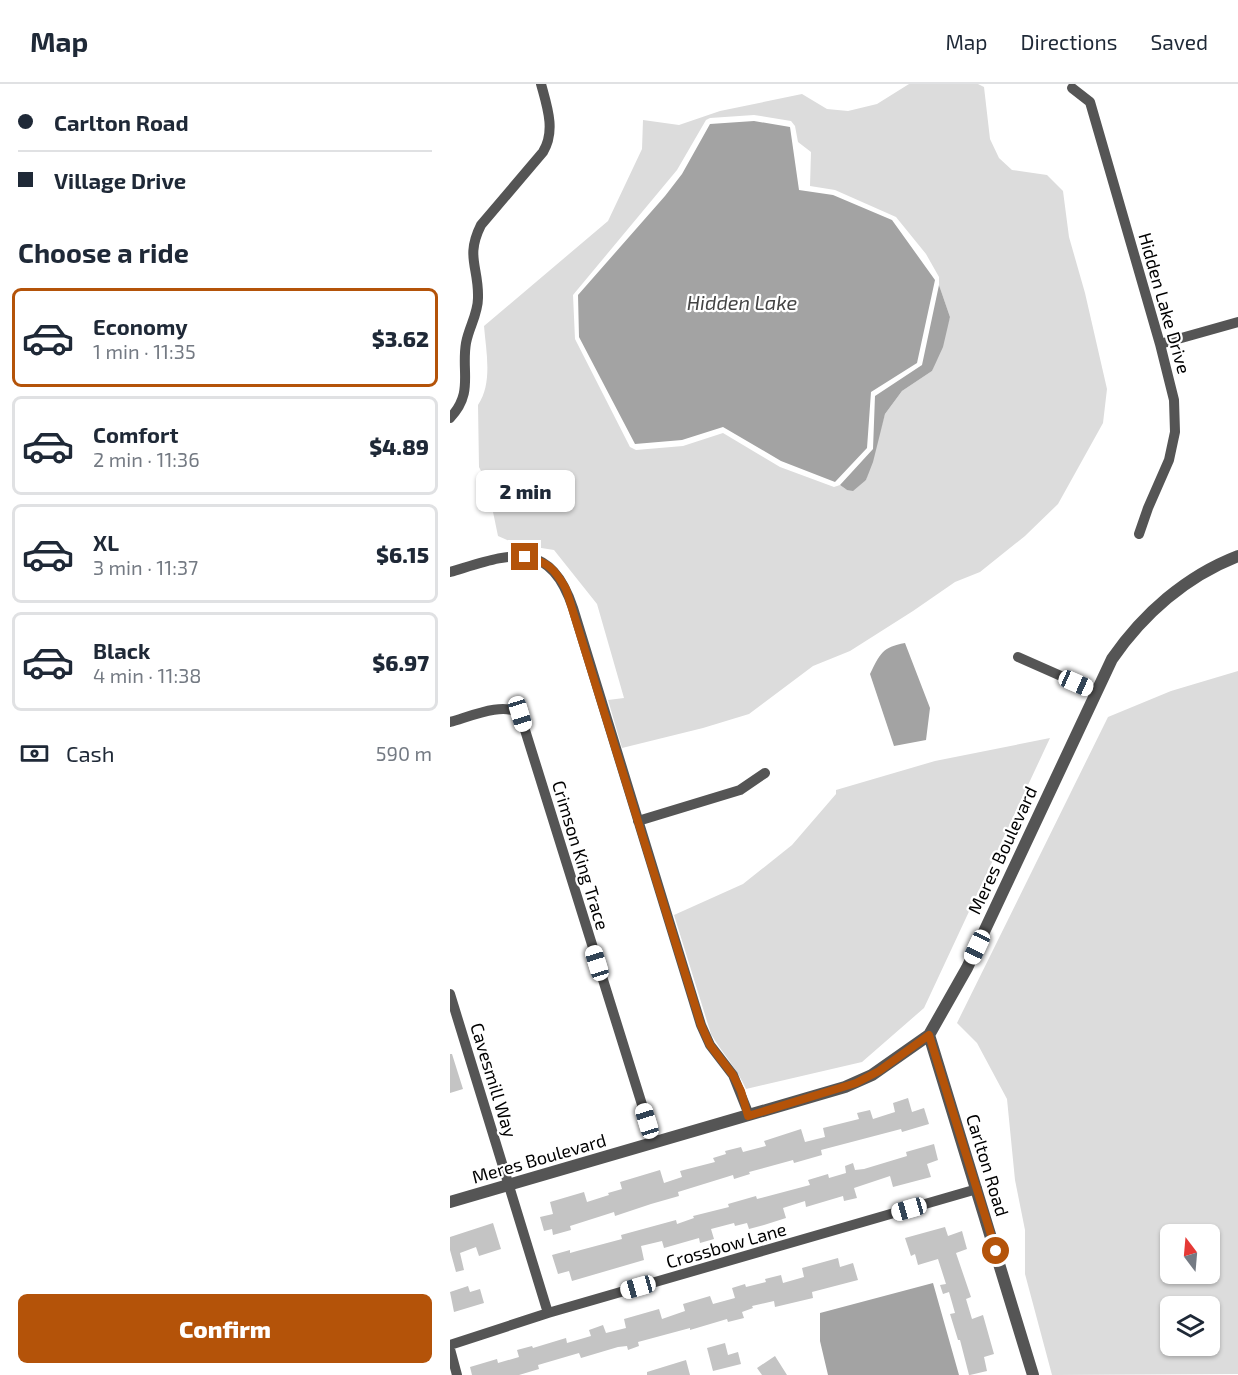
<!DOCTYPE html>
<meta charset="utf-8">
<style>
:root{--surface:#fff;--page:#f6f6f7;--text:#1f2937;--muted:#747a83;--line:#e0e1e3;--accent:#b45309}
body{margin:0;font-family:"Exo 2",sans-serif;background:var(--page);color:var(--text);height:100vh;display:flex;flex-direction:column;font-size:22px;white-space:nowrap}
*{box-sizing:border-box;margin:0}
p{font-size:20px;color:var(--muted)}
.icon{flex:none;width:33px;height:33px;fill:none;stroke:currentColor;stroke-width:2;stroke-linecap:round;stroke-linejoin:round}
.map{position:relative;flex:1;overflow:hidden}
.side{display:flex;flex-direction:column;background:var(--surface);width:450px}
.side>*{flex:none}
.banner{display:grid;align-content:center;height:132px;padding:0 18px;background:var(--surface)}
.needle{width:39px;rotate:344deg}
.fabs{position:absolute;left:710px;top:1140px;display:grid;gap:12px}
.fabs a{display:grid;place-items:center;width:60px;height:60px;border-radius:9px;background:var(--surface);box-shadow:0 2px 4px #0004;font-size:30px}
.end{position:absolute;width:27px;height:27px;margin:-14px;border:8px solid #b45309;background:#fff;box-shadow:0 0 0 3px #fff}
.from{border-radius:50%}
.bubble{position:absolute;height:42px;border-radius:9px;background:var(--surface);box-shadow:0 2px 4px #0004;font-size:20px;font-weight:800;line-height:42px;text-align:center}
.car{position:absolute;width:18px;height:36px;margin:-18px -9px;border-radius:8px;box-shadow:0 0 4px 2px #0007;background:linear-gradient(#fff 24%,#345 0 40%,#fff 0 76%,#345 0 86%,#fff 0)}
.banner b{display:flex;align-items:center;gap:21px;height:57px;font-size:22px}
.banner b+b{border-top:2px solid var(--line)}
.banner i{width:15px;height:15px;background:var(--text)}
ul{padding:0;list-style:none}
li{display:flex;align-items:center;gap:18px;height:99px;margin:0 12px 9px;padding:0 6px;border:3px solid var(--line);border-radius:9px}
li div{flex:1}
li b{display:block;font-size:22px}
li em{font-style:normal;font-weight:800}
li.on{border-color:var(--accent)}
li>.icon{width:54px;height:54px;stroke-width:1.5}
h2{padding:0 18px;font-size:27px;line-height:72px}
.pay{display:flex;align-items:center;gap:15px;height:66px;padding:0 18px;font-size:22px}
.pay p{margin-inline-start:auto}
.cta{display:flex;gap:12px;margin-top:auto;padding:12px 18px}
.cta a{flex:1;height:69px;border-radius:9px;background:var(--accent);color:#fff;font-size:24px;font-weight:800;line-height:69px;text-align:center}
header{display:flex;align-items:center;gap:36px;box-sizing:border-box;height:84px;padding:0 30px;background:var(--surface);border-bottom:2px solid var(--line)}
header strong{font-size:28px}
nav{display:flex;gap:33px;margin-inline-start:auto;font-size:21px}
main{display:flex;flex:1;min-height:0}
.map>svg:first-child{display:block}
.green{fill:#dcdcdc;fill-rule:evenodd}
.water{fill:#a3a3a3}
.building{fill:#c4c4c4}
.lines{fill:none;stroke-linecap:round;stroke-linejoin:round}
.minor{stroke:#555;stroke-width:10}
.tertiary{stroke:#555;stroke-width:12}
.route{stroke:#b45309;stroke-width:8}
.labels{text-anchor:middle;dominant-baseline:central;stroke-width:4.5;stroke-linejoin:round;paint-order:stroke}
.street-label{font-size:18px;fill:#000;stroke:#fff}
.water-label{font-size:20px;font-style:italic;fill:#444;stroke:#fff}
</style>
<header>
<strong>Map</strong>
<nav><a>Map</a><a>Directions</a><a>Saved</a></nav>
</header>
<main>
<section class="side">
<div class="banner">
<b><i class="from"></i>Carlton Road</b>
<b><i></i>Village Drive</b>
</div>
<h2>Choose a ride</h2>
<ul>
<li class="on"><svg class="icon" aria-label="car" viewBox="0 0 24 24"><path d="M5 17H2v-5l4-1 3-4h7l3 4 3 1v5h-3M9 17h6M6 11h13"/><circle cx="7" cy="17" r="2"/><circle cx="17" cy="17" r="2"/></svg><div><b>Economy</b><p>1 min · 11:35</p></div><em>$3.62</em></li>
<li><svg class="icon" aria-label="car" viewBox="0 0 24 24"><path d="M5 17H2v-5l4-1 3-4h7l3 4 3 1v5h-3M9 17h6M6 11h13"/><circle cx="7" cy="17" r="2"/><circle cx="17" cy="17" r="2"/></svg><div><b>Comfort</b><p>2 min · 11:36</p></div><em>$4.89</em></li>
<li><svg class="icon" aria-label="car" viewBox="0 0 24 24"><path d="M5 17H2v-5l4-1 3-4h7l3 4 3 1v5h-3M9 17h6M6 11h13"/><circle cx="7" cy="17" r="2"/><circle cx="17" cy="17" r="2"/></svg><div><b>XL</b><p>3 min · 11:37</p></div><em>$6.15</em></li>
<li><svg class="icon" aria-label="car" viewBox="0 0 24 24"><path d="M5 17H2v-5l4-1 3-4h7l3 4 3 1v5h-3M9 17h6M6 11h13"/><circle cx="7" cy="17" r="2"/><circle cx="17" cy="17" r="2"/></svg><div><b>Black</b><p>4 min · 11:38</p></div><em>$6.97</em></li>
</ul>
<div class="pay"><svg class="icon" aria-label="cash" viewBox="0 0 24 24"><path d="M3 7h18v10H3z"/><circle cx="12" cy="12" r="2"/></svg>Cash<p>590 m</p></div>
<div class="cta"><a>Confirm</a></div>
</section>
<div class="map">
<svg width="788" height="1291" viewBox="0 0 788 1291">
<rect width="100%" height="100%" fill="#fff"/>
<path class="green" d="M459 0H528L534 3 540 55 549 74 562 86 597 91 613 107 619 153 635 209 657 305 653 339 608 420 575 452 530 488 505 498 463 527 400 567 363 582 299 630 253 644 172 664 158 616 174 614 147 520 104 466 66 460 48 452 37 399 29 383 28 321C43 299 36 267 34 242L158 137 192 65 193 36 229 41 270 27 352 10 377 25 398 27 427 20ZM304 31 341 37 345 42 348 58 361 68 360 102 385 106 446 133 476 170 489 193V201L500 233 482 287 452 307 435 330 416 396 397 406 390 401 384 403 330 383 273 349 233 362 186 366 180 363 125 255 123 211 227 86 256 36 260 34Z
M788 587V1290L602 1291 575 1190V1146L565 1096 557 1015 527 959 507 939 658 633 721 607ZM720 1150H759V1190H720ZM720 1222H759V1262H720Z
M600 654 474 924 412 978 296 1005C287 984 272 969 261 950L224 831 293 800 342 761 386 710V706L485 677Z"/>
<path class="water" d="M304 37 340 43 349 106 383 111 442 136 485 196 467 279 421 308 417 364 385 398 331 377 273 343 232 356 185 360 129 253 128 211 215 112 232 90 260 40Z
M489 201 500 233 493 263 482 287 452 307 435 330 423 378 416 396 403 407 397 406 390 401 423 365 425 312 472 281Z
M455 559 480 624 476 656 444 662 420 590C430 570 432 563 455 559Z
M483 1199 509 1291H378L370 1257V1229Z"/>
<path class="building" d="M0 970H2L13 1005 0 1009Z
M458 1014 462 1028 474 1024 479 1040 452 1048 451 1045 371 1066 372 1071 344 1079 343 1076 299 1088 300 1090 284 1095 283 1091 228 1108 229 1112 201 1120 165 1132 164 1128 120 1142 121 1146 103 1151 102 1145 94 1147 90 1133 103 1130 100 1118 134 1108 137 1118 159 1111 158 1109 172 1105 170 1098 210 1086 214 1099 232 1093 230 1087 265 1078 263 1074 276 1070 275 1067 291 1063 293 1068 316 1062 314 1057 351 1045 355 1058 375 1053 373 1044 409 1035 407 1029 420 1026 423 1035 445 1028 443 1019Z
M484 1060 488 1076 477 1080 481 1093 443 1103 440 1092 404 1104 407 1114 394 1117 393 1112 356 1123 355 1117 333 1124 336 1134 314 1141 299 1145 297 1139 285 1142 284 1139 261 1145 264 1155 250 1159 249 1154 214 1164 212 1157 191 1162 194 1176 122 1197 119 1187 108 1190 102 1171 120 1166V1169L127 1167 172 1155 171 1151 226 1136 227 1140 244 1134 243 1132 279 1123 278 1120 306 1112 307 1115 360 1101 358 1096 378 1090 379 1094 396 1089 395 1082 403 1079 405 1086 414 1085 457 1072 456 1068Z
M43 1139 51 1165 29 1172 26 1163 10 1169 14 1186 6 1188 0 1166V1153Z
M495 1143 498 1152 512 1147 517 1165 506 1169 521 1213 516 1215 522 1235 533 1231 544 1270 534 1273 537 1287 520 1291H519L510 1256H508L500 1230 505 1229 499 1208 493 1210 490 1201 496 1200 488 1175 468 1181 465 1170 461 1172 455 1154Z
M388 1174 390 1183 403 1179 408 1196 362 1208 363 1214 325 1223 324 1217 302 1222 303 1224 292 1228 294 1234 278 1238 277 1235 240 1246V1244L188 1258 189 1262 178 1266 177 1262 168 1263 131 1274 129 1269 88 1281 89 1285 69 1291H22L20 1283 47 1275 48 1279 69 1273 67 1266 82 1262 83 1264 116 1254 117 1259 141 1252 139 1246 153 1241 156 1249 176 1244 174 1235 209 1225 212 1235 235 1227 233 1220 260 1212 263 1220 285 1214 282 1204 295 1200 296 1203 316 1198 315 1195 331 1191 333 1199 354 1193 352 1184Z
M18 1202 20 1208 30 1205 34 1219 4 1228 0 1208Z
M275 1259 278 1271 288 1268 291 1280 263 1287 257 1264Z
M325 1272 337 1291H312L307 1284Z
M236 1276 240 1291H197V1288Z"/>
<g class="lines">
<path class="minor" d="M622 4 640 18 710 260 724 316 725 348 719 376 698 424 689 450
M710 260 788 238
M0 334C24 309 11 288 16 259 19 243 28 230 28 214 29 183 15 173 31 141L93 68C106 47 97 22 91 0
M0 488C58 471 99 452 123 524L251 941 260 961 283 991 299 1031
M568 573 645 607
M0 638C19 633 54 617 70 630L204 1059
M188 737 290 706 315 689
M0 910 98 1229
M0 1261 98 1229 527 1105
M0 1265 7 1291"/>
<path class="tertiary" d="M479 951 583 1291
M0 1118 395 1003 422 991 479 951 517 884 662 575C693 530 736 492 788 472"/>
</g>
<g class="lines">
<path class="route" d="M75 473C98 478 105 485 116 505L251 941 260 961 283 991 291 1007 298 1032 406 999 429 987 479 951 546 1167"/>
</g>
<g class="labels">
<g class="street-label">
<text transform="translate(715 219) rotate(74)">Hidden Lake Drive</text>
<text transform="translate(552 766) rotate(-65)">Meres Boulevard</text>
<text transform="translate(131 771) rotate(73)">Crimson King Trace</text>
<text transform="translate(44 996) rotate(73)">Cavesmill Way</text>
<text transform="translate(89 1074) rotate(-16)">Meres Boulevard</text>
<text transform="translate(538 1081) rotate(73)">Carlton Road</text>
<text transform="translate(276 1161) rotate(-16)">Crossbow Lane</text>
</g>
<g class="water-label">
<text x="292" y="218">Hidden Lake</text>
</g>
</g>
</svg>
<div class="fabs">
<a><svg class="needle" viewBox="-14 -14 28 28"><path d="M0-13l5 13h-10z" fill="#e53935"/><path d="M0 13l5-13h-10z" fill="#747a83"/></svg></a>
<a><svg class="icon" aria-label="layers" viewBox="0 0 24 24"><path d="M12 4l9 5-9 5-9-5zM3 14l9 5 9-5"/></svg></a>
</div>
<i class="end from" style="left:546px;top:1167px"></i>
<i class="end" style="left:75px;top:473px"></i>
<div class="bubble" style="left:26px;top:386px;width:99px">2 min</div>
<i class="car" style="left:626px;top:599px;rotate:114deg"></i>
<i class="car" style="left:70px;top:630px;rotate:163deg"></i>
<i class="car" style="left:527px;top:863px;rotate:205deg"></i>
<i class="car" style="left:147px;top:879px;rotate:343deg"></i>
<i class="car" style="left:197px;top:1037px;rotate:343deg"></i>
<i class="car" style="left:459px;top:1125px;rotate:254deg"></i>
<i class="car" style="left:188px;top:1203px;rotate:254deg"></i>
</div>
</main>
